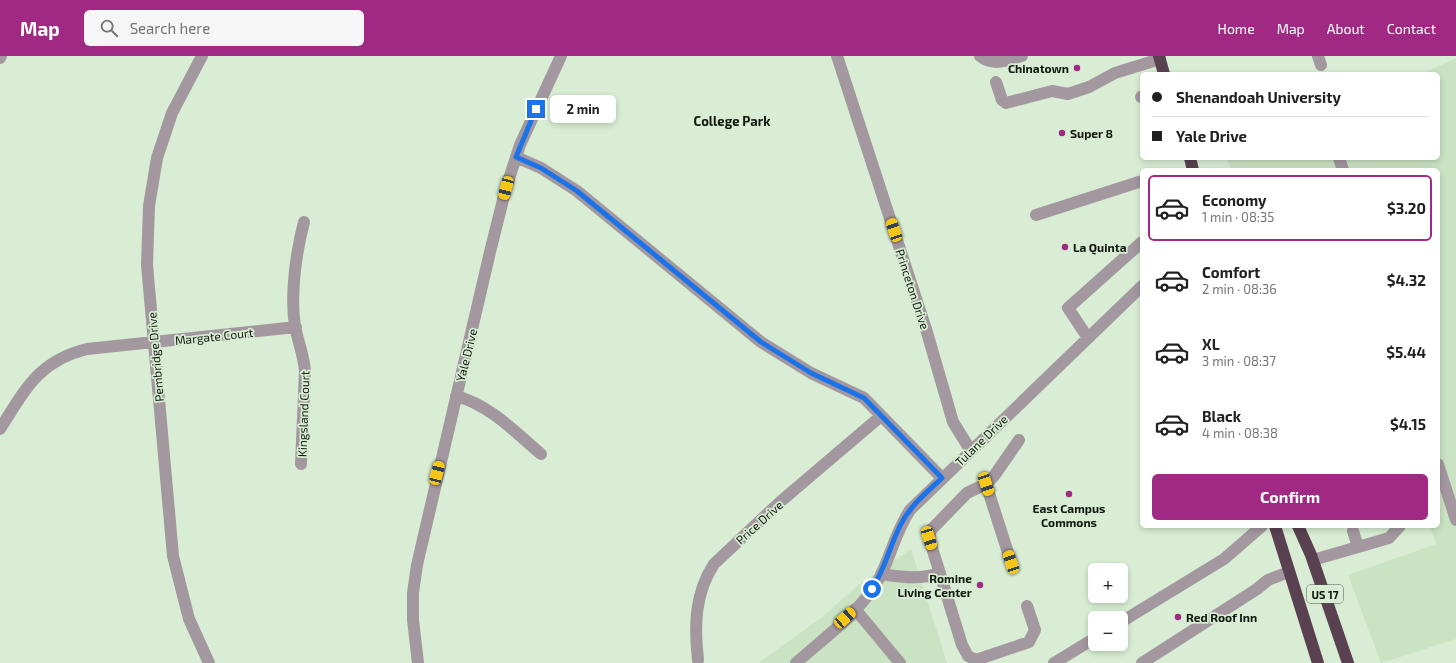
<!DOCTYPE html>
<meta charset="utf-8">
<style>
:root{--surface:#fff;--page:#f6f6f6;--text:#202124;--muted:#757577;--line:#e0e0e0;--accent:#a02a83}
body{margin:0;font-family:"Exo 2",sans-serif;background:var(--page);color:var(--text);height:100vh;display:flex;flex-direction:column;font-size:15px;white-space:nowrap}
*{box-sizing:border-box;margin:0}
p{font-size:13px;color:var(--muted)}
.icon{flex:none;width:22px;height:22px;fill:none;stroke:currentColor;stroke-width:2;stroke-linecap:round;stroke-linejoin:round}
.map{position:relative;flex:1;overflow:hidden}
.details{position:absolute;left:1140px;top:112px;width:300px;height:360px;display:flex;flex-direction:column;background:var(--surface);border-radius:6px;box-shadow:0 2px 6px #0003}
.details>*{flex:none}
.banner{position:absolute;left:1140px;top:16px;width:300px;height:88px;border-radius:6px;box-shadow:0 2px 6px #0003;display:grid;align-content:center;height:88px;padding:0 12px;background:var(--surface)}
.controls{position:absolute;left:1088px;top:507px;display:grid;gap:8px}
.controls a{display:grid;place-items:center;width:40px;height:40px;border-radius:6px;background:var(--surface);box-shadow:0 2px 6px #0003;font-size:20px}
.end{position:absolute;width:18px;height:18px;margin:-9px;border:5px solid #1a73e8;background:#fff;box-shadow:0 0 0 2px #fff}
.from{border-radius:50%}
.bubble{position:absolute;height:28px;border-radius:6px;background:var(--surface);box-shadow:0 2px 6px #0003;font-size:13px;font-weight:700;line-height:28px;text-align:center}
.car{position:absolute;width:12px;height:24px;margin:-12px -6px;border-radius:5px;box-shadow:0 0 3px 1px #0007;background:linear-gradient(#f5c518 24%,#345 0 40%,#f5c518 0 76%,#345 0 86%,#f5c518 0)}
.banner b{display:flex;align-items:center;gap:14px;height:38px;font-size:15px}
.banner b+b{border-top:1px solid var(--line)}
.banner i{width:10px;height:10px;background:var(--text)}
ul{padding:7px 0 0;list-style:none}
li{display:flex;align-items:center;gap:12px;height:66px;margin:0 8px 6px;padding:0 4px;border:2px solid transparent;border-radius:6px}
li div{flex:1}
li b{display:block;font-size:15px}
li em{font-style:normal;font-weight:700}
li.on{border-color:var(--accent)}
li>.icon{width:36px;height:36px;stroke-width:1.5}
.action{display:flex;gap:8px;margin-top:auto;padding:8px 12px}
.action a{flex:1;height:46px;border-radius:6px;background:var(--accent);color:#fff;font-size:16px;font-weight:700;line-height:46px;text-align:center}
header{display:flex;align-items:center;gap:24px;box-sizing:border-box;height:56px;padding:0 20px;background:var(--accent);color:#fff}
header strong{font-size:19px}
nav{display:flex;gap:22px;margin-inline-start:auto;font-size:14px}
.search{width:280px;height:36px;background:var(--page);display:flex;align-items:center;gap:10px;box-sizing:border-box;padding:0 14px;border-radius:6px;color:var(--muted);font-size:15px}
.map>svg:first-child{display:block}
.built{fill:#cae3c3}
.lines{fill:none;stroke-linecap:round;stroke-linejoin:round}
.minor{stroke:#a498a0;stroke-width:12}
.highway{stroke:#594151;stroke-width:12}
.route{stroke:#1a73e8;stroke-width:5}
.poi-dot{fill:#a02a83;stroke:#d8edd3;stroke-width:1.5}
.labels{text-anchor:middle;dominant-baseline:central;stroke-width:3.5;stroke-linejoin:round;paint-order:stroke}
.shield{fill:#d8edd3;stroke:#4d584a;stroke-width:1}
.shield-label{font-size:11px;font-weight:bold;fill:#11180f}
.poi-label{font-size:12px;font-weight:bold;fill:#11180f;stroke:#d8edd3;text-anchor:start}
.street-label{font-size:12px;fill:#11180f;stroke:#d8edd3}
.neighbourhood-label{font-size:13px;font-weight:bold;fill:#11180f;stroke:#d8edd3}
</style>
<header>
<strong>Map</strong>
<div class="search"><svg class="icon" aria-label="search" viewBox="0 0 24 24"><circle cx="10" cy="10" r="6"/><path d="M15 15l6 6"/></svg>Search here</div>
<nav><a>Home</a><a>Map</a><a>About</a><a>Contact</a></nav>
</header>
<div class="map">
<svg width="1456" height="607" viewBox="0 0 1456 607">
<rect width="100%" height="100%" fill="#d8edd3"/>
<path class="built" d="M1456 2V583L1381 607 1348 519 1436 488 1430 470H1438V114H1231L1227 102H1438V18H1422Z
M911 493 947 607H758L821 562 857 530Z"/>
<g class="lines">
<path class="minor" d="M202 0 172 57 157 102 149 150 147 209 173 500 189 563 209 607
M837 0 926 273 953 366 971 395
M980 0C993 11 1007 4 1022 0
M1318 0 1321 9
M0 2 1 0
M996 26 1002 44 1006 47 1052 35 1068 38 1089 31 1115 17 1160 3
M1141 41 1142 40
M516 101 541 112 577 135 761 286 811 317 864 342 942 422
M1339 102 1343 114
M1036 159 1142 125
M1088 282 1068 252 1142 186
M456 340C490 349 515 376 541 398
M0 373C25 334 38 305 87 293L296 271
M1019 384 994 420 986 428 967 437 931 474 929 482 962 589 968 600 976 604 1029 586 1035 574 1027 550
M301 408 305 315C304 300 298 286 295 270 290 240 296 196 304 166
M1438 408 1456 464
M986 428 1011 506
M1353 475 1358 491
M1313 504 1389 482 1400 470
M881 518C902 521 919 524 940 517
M855 553 900 607
M1121 566 1224 503 1262 470
M698 604C694 569 695 537 714 508L780 446 881 360
M418 607 413 564V537L417 509 490 196 506 132 520 89 561 0
M796 607C824 582 862 555 880 521 891 499 896 475 910 454L1142 230
M1054 607 1095 582
M1142 607 1257 533 1268 524 1289 516"/>
<path class="highway" d="M1159 0 1164 18
M1190 102 1193 114
M1275 470 1318 607
M1298 470 1311 499 1348 607"/>
</g>
<g class="lines">
<path class="route" d="M536 53 516 101 541 112 577 135 761 286 811 317 864 342 942 422C927 436 910 450 901 468 890 489 885 513 872 533"/>
</g>
<g class="poi-dot">
<circle cx="1077" cy="12" r="4"/>
<circle cx="1062" cy="77" r="4"/>
<circle cx="1065" cy="191" r="4"/>
<circle cx="1069" cy="438" r="4"/>
<circle cx="980" cy="529" r="4"/>
<circle cx="1178" cy="561" r="4"/>
</g>
<g class="labels">
<rect class="shield" x="1307" y="529" width="36" height="18" rx="3"/>
<g class="shield-label">
<text x="1325" y="538">US 17</text>
</g>
<g class="poi-label">
<text x="1069" y="12" text-anchor="end">Chinatown</text>
<text x="1070" y="77">Super 8</text>
<text x="1073" y="191">La Quinta</text>
<text x="1069" y="452" text-anchor="middle">East Campus<tspan x="1069" dy="14">Commons</tspan></text>
<text x="972" y="522" text-anchor="end">Romine<tspan x="972" dy="14">Living Center</tspan></text>
<text x="1186" y="561">Red Roof Inn</text>
</g>
<g class="street-label">
<text transform="translate(913 233) rotate(72)">Princeton Drive</text>
<text transform="translate(214 280) rotate(-6)">Margate Court</text>
<text transform="translate(466 299) rotate(-76)">Yale Drive</text>
<text transform="translate(155 301) rotate(-95)">Pembridge Drive</text>
<text transform="translate(303 358) rotate(-88)">Kingsland Court</text>
<text transform="translate(981 384) rotate(-44)">Tulane Drive</text>
<text transform="translate(759 466) rotate(-42)">Price Drive</text>
</g>
<g class="neighbourhood-label">
<text x="732" y="65">College Park</text>
</g>
</g>
</svg>
<div class="controls">
<a>+</a>
<a>−</a>
</div>
<i class="end from" style="left:872px;top:533px"></i>
<i class="end" style="left:536px;top:53px"></i>
<div class="bubble" style="left:550px;top:39px;width:66px">2 min</div>
<i class="car" style="left:506px;top:132px;rotate:195deg"></i>
<i class="car" style="left:894px;top:174px;rotate:342deg"></i>
<i class="car" style="left:437px;top:417px;rotate:14deg"></i>
<i class="car" style="left:986px;top:428px;rotate:162deg"></i>
<i class="car" style="left:929px;top:482px;rotate:163deg"></i>
<i class="car" style="left:1011px;top:506px;rotate:342deg"></i>
<i class="car" style="left:845px;top:562px;rotate:48deg"></i>
<div class="banner">
<b><i class="from"></i>Shenandoah University</b>
<b><i></i>Yale Drive</b>
</div>
<section class="details">
<ul>
<li class="on"><svg class="icon" aria-label="car" viewBox="0 0 24 24"><path d="M5 17H2v-5l4-1 3-4h7l3 4 3 1v5h-3M9 17h6M6 11h13"/><circle cx="7" cy="17" r="2"/><circle cx="17" cy="17" r="2"/></svg><div><b>Economy</b><p>1 min · 08:35</p></div><em>$3.20</em></li>
<li><svg class="icon" aria-label="car" viewBox="0 0 24 24"><path d="M5 17H2v-5l4-1 3-4h7l3 4 3 1v5h-3M9 17h6M6 11h13"/><circle cx="7" cy="17" r="2"/><circle cx="17" cy="17" r="2"/></svg><div><b>Comfort</b><p>2 min · 08:36</p></div><em>$4.32</em></li>
<li><svg class="icon" aria-label="car" viewBox="0 0 24 24"><path d="M5 17H2v-5l4-1 3-4h7l3 4 3 1v5h-3M9 17h6M6 11h13"/><circle cx="7" cy="17" r="2"/><circle cx="17" cy="17" r="2"/></svg><div><b>XL</b><p>3 min · 08:37</p></div><em>$5.44</em></li>
<li><svg class="icon" aria-label="car" viewBox="0 0 24 24"><path d="M5 17H2v-5l4-1 3-4h7l3 4 3 1v5h-3M9 17h6M6 11h13"/><circle cx="7" cy="17" r="2"/><circle cx="17" cy="17" r="2"/></svg><div><b>Black</b><p>4 min · 08:38</p></div><em>$4.15</em></li>
</ul>
<div class="action"><a>Confirm</a></div>
</section>
</div>
